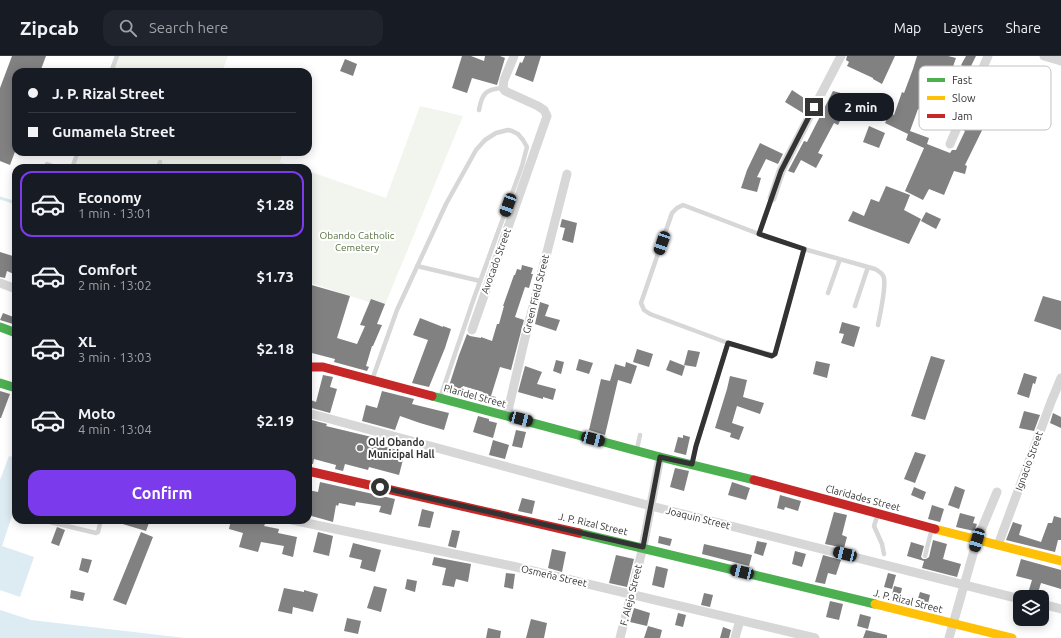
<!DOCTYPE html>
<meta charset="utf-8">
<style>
:root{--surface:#171b24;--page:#20242c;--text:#f1f3f6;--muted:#9ea1a6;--line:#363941;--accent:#7c3aed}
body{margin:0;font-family:Ubuntu,sans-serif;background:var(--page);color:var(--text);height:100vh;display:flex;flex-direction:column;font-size:15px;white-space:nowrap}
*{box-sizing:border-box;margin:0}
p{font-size:13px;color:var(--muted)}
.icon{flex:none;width:22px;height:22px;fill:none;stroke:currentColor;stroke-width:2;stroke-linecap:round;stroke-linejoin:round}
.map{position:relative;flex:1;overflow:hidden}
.panel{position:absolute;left:12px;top:108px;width:300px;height:360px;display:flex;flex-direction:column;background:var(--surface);border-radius:12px;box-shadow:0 2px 10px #0003}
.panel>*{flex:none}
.hud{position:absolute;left:12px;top:12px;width:300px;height:88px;border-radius:12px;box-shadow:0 2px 10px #0003;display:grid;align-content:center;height:88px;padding:0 16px;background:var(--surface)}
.buttons{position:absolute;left:1013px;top:534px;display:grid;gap:8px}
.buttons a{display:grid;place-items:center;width:36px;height:36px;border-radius:8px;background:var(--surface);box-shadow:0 2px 10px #0003;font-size:20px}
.end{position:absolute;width:18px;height:18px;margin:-9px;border:5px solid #333;background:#fff;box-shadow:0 0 0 2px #fff}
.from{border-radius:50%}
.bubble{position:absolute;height:28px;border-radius:12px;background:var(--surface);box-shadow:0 2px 10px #0003;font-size:13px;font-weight:700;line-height:28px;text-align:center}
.car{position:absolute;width:12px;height:24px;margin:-12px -6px;border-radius:5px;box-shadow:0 0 3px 1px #0007;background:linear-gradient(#222 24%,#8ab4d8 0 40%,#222 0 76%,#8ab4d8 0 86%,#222 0)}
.hud b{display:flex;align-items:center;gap:14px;height:38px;font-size:15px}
.hud b+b{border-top:1px solid var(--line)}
.hud i{width:10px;height:10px;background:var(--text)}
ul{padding:7px 0 0;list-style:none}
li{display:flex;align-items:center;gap:12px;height:66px;margin:0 8px 6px;padding:0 8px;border:2px solid transparent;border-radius:12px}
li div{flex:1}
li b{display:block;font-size:15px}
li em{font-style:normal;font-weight:700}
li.on{border-color:var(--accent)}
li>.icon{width:36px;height:36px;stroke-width:1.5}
.cta{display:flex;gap:8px;margin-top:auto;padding:8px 16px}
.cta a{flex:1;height:46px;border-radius:12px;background:var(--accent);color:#fff;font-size:16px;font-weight:700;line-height:46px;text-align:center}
header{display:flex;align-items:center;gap:24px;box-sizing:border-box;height:56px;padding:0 20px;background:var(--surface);border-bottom:1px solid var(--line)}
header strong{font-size:19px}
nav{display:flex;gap:22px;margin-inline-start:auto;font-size:14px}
.search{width:280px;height:36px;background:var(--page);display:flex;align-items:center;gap:10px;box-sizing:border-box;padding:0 14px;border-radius:12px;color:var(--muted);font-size:15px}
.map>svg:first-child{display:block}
.green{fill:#f1f5ed}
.water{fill:#ddebf3}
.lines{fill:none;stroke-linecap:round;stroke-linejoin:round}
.stream{stroke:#ddebf3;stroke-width:3}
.building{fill:#818181}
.lane{stroke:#d7d7d7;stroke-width:4.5}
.street{stroke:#d7d7d7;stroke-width:9}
.fast{stroke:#4caf50;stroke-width:9}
.slow{stroke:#ffc107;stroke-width:9}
.jam{stroke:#c62828;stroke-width:9}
.route{stroke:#333;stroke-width:5}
.poi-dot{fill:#7a7a7a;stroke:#fff;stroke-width:1.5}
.labels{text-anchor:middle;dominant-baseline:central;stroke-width:4;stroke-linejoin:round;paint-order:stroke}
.park-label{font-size:10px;fill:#56703f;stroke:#fff}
.street-label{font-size:10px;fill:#333;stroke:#fff}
.poi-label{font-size:10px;font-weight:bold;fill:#333;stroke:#fff;text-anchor:start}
.key{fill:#fff;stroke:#c2c2c2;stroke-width:1}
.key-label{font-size:11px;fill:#333}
</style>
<header>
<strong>Zipcab</strong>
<div class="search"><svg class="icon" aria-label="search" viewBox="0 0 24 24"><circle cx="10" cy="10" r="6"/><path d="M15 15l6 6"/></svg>Search here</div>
<nav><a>Map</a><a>Layers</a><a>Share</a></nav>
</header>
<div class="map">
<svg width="1061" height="582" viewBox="0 0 1061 582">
<rect width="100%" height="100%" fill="#fff"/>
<path class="green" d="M118 0H228L222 16H111Z
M420 50 463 60 384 251 308 226V115L386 142Z
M81 96H283L280 106 299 112H74Z"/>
<path class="water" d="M9 400 16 402V448L2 490 34 501 20 541 0 534V424Z
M0 554 31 564 185 582H0Z"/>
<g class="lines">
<path class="stream" d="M0 142 16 147"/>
</g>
<path class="building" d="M12 0H46L40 16H16V77L13 86 16 87V93L10 109 0 105V32Z
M462 0H471L484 5 485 0H500L505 2 497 29 472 22 467 37 452 32Z
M525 0H541L533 26 515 19 520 6 522 7Z
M847 0H895L882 28 873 23V22L847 10 849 6 846 4Z
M917 0H948L956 2 949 22 960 27 959 30 967 32 952 68 936 60 918 53 910 75 929 82 927 88 950 97 952 94H956L965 75 963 74 979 36 986 39 983 47 993 52 965 109 967 110 965 118 954 115 944 139 929 133 923 144 905 135 924 92 906 84 908 78 885 67 890 57 894 59 902 36 904 37 913 13Z
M966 0H976L969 14 961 9Z
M345 3 357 8 353 20 340 15Z
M792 34 810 46 803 57 785 46Z
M833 35 848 39 842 58 843 59 838 69 834 67 818 97 823 99 816 112 801 104 794 117 788 115 804 85 807 86Z
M869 70 885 77 879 92 863 86Z
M760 87 783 98 778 108 766 103 757 121 761 122 757 136 741 132 747 114Z
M886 130 910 139 904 154 921 163 909 188 848 165 853 155 864 160 871 143 879 146Z
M926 156 941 163 936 173 921 165Z
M562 163 577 167 573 187 562 184 565 172 560 171Z
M0 196 16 201V219L7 215 5 222 0 221Z
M522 209 533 212 531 218H533L529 232 525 231 515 261 524 264 511 314 500 311 491 340 496 341 493 349 480 345 483 336 463 330 460 340 447 336 459 299 467 278 470 280 481 282V281L492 285 497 268H499L504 250H503L514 219H515L517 213 521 214Z
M308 228 350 240 337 282 357 288 365 270 360 269 371 243 385 248 377 268 382 269 373 290H372L366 310 369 311 367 315 334 306 335 303 308 296Z
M1043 240 1061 245V274L1034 265Z
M540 246 549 249 545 260 560 264 556 275 535 268Z
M3 257 16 262V269L0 264Z
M420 262 443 271V270L451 273 445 292 429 331 412 327 428 284 413 279Z
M842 266 860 271 854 291 841 287 844 278 839 277Z
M637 293 653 298 649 311 633 306Z
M688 294 700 296 696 311 684 309Z
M931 300 945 304 925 364 911 360Z
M579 303 593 307 589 318 576 314Z
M556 304 564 306 561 318 553 315Z
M670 304 685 310 682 320 666 314Z
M816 305 830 308 827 322 813 318Z
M626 306 637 310 631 328 618 324 605 379 589 374 601 323 610 325 615 308 625 311Z
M525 310 542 316 537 328 556 333 553 344 543 341V343L518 336Z
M1024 317 1037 321 1035 328 1033 327 1029 342 1017 338Z
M323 319 333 321 330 331 337 333 330 357 308 351V343L316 346Z
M730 320 747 324 743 341 764 347 760 358 737 350 732 367 744 371 739 384 730 381 731 377 715 372 727 333Z
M0 335 10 338 1 362H0Z
M382 335 414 343 412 348 449 357 444 374 420 367 400 360 395 374 362 365 366 349 377 352Z
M1024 355 1040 359 1034 375 1019 372Z
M1053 357 1061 361V372L1050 367Z
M478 360 489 363V365L497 367 493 382 473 376Z
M308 363 327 368 326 370 380 383 378 389 405 396 399 419 369 411 368 414 345 408 343 415 335 413 336 409 314 403 313 408H308Z
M516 374 526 376 522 392 512 390Z
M683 379 690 381 686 399 674 396 678 381 683 382Z
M493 384 509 389 505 403 489 399Z
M915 396 926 399 915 427 904 423Z
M675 412 689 415 684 435 670 431Z
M320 426 395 443 391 459 379 456 381 450 356 446 355 450 339 447 338 450 336 449 333 466 308 459V434L318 436Z
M732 426 750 432 746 444 728 439Z
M955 430 965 434 959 453 948 449Z
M914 431 926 436 923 444 911 439Z
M780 439 801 445 798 455 785 451 784 454 777 452Z
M522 442 535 445 532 458 518 455Z
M932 449 944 453 940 466 928 463Z
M422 453 434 456 430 472 418 470Z
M834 456 847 459 842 479 847 481 844 492 825 488Z
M960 457 975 461 973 467 977 468 974 475 956 471Z
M1054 460 1061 462V484H1058L1055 496 1006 484 1013 466 1022 469 1019 479 1041 486 1048 467H1052Z
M116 464H150L146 475 116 466Z
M231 464H245L265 468 264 470 279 473 278 477 297 481 293 501 282 498 284 490 261 486 258 496 239 491 243 477 229 473Z
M57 471 65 474 59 490 51 487Z
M452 474 460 475 456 492 448 490Z
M141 476 153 481 126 549 113 544Z
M318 476 333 480 329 500 313 496Z
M659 480 672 483 670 490 658 487Z
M933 484 947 488 943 503 961 508 957 521 922 512 924 505 907 500 911 486 924 490 921 501 923 503H926L929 501Z
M757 485 767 487 763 500 754 497Z
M353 487 381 494 375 516 360 512 362 504 349 501Z
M704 488 752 499 749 510 702 498Z
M552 493 566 496 562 516 548 512Z
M795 495 806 498 802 511 792 508Z
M616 499 634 503 627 531 609 527Z
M823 499 841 504 836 519 828 517 825 528 815 526Z
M434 501 471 508 468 526 456 523 454 531 442 529 446 512 432 509Z
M82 502 92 504 88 517 79 514Z
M1021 503 1061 514V533L1041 527 1037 540 1028 537 1032 524 1016 520Z
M656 510 668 513 664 532 652 529Z
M506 517 515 518 513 533 504 531Z
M888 517 896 519 892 533 884 531Z
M407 523 417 525 415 536 405 533Z
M374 530 387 533 381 556 367 552Z
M894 530 902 532 899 546 891 544Z
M284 532 304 536V534L318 538 313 556 293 551 292 558 278 555Z
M71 534 85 537 83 545 70 542Z
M920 536 930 539 927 552 916 549Z
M704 537 713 539 710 551 701 549Z
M830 545 843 548 839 564 826 561Z
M634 552 650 557 647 570 630 566Z
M678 557 686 559 683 571 675 569Z
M860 558 871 561 868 573 857 570Z
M347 562 361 565 358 578 344 575Z
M531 563 547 567 544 582H526Z
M648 570 662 574 660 582H644Z
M723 571 731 574 729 582H720Z
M488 572 501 575 500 582H486Z
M866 574 887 579V582H863Z"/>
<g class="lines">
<path class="lane" d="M111 16 117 0
M479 54C482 37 486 33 503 32
M47 108 58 112
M72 112 78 96
M158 112 160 106
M683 149 759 178 804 193 775 298 773 299 728 287 650 258 644 254 641 247 672 157 677 152Z
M759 178 772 142
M804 193 875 213C879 215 883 218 884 222 886 233 880 258 878 269
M417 210 480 225
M828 237 840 203
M855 250 868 211
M372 324 397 254 446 148 476 94 485 84 496 77 508 74 512 75 518 78 523 84 527 91 522 110 474 242 440 342
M637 393 640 379
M692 408 696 390 728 287
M878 458 874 470 882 488 884 498
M42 464 96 477 98 476 101 464
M925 500 932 472"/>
<path class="street" d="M1044 0 1061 5
M950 88 988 0
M772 142 781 115 841 0
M0 227 16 233
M472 274 547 60 544 54 538 50 505 35 503 32 504 24 514 0
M308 357 651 450 1020 543
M507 359 524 286 567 118
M292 464 512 510 815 582
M998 489 1051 346 1061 322
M1042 548 1061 553
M620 582 643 491 660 401
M735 582 740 564
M949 582 977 484 997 436"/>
<path class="fast" d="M0 271 16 277
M0 327 16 332
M432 340 660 401 754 424
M579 477 875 548"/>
<path class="slow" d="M935 473 1061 505
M875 548 1012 582"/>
<path class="jam" d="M308 313 309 311H323L432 340
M308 415 579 477
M754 424 935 473"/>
</g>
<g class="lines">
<path class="route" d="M380 431 643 491 660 401 692 408 696 390 728 287 772 300 775 298 804 193 759 178 781 115 814 51"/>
</g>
<circle class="poi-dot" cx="360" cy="392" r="4"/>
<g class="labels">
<g class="park-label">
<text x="357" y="179">Obando Catholic<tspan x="357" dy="12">Cemetery</tspan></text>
</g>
<g class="street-label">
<text transform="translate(496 205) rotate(-70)">Avocado Street</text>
<text transform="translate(536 238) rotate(-76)">Green Field Street</text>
<text transform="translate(475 340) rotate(15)">Plaridel Street</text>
<text transform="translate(1029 405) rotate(-70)">Ignacio Street</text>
<text transform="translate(863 442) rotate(15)">Claridades Street</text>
<text transform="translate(698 462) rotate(14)">Joaquin Street</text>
<text transform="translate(593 468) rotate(13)">J. P. Rizal Street</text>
<text transform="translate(554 520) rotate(13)">Osmeña Street</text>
<text transform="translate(631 539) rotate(-76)">F. Alejo Street</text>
<text transform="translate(908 545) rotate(14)">J. P. Rizal Street</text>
</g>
<g class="poi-label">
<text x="368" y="386">Old Obando<tspan x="368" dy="12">Municipal Hall</tspan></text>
</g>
</g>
<rect x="919" y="10" width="132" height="64" rx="6" class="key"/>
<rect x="927" y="22" width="18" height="4" fill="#4caf50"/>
<rect x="927" y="40" width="18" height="4" fill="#ffc107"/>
<rect x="927" y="58" width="18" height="4" fill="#c62828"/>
<g class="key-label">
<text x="952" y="28">Fast</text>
<text x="952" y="46">Slow</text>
<text x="952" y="64">Jam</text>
</g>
</svg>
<div class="buttons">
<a><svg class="icon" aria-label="layers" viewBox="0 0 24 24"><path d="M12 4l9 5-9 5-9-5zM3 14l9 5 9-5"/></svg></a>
</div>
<i class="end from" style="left:380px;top:431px"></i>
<i class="end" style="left:814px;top:51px"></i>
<div class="bubble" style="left:828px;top:37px;width:66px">2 min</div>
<i class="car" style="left:508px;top:149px;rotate:200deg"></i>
<i class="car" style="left:662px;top:187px;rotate:199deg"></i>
<i class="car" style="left:521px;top:363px;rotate:105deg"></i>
<i class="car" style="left:593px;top:383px;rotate:105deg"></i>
<i class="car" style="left:977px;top:484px;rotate:196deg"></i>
<i class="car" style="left:845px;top:498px;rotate:284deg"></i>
<i class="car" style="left:742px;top:516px;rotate:284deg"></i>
<div class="hud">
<b><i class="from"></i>J. P. Rizal Street</b>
<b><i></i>Gumamela Street</b>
</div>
<section class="panel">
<ul>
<li class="on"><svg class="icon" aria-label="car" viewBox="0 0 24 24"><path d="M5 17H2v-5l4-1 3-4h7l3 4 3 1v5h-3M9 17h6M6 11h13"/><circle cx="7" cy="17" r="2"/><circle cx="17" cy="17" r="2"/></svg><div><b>Economy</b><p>1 min · 13:01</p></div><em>$1.28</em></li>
<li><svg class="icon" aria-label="car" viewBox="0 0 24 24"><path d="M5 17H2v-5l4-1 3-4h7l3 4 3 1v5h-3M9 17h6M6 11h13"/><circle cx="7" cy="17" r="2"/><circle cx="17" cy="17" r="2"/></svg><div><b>Comfort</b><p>2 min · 13:02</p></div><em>$1.73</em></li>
<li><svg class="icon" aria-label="car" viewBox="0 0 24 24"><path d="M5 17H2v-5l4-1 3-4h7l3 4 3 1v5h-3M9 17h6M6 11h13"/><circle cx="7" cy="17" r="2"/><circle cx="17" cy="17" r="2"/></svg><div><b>XL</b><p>3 min · 13:03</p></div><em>$2.18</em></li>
<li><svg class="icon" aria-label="car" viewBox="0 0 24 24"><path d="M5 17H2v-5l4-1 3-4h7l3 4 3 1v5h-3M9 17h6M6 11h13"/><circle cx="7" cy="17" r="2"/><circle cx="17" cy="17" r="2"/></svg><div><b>Moto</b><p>4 min · 13:04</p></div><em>$2.19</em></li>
</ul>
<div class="cta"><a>Confirm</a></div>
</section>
</div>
